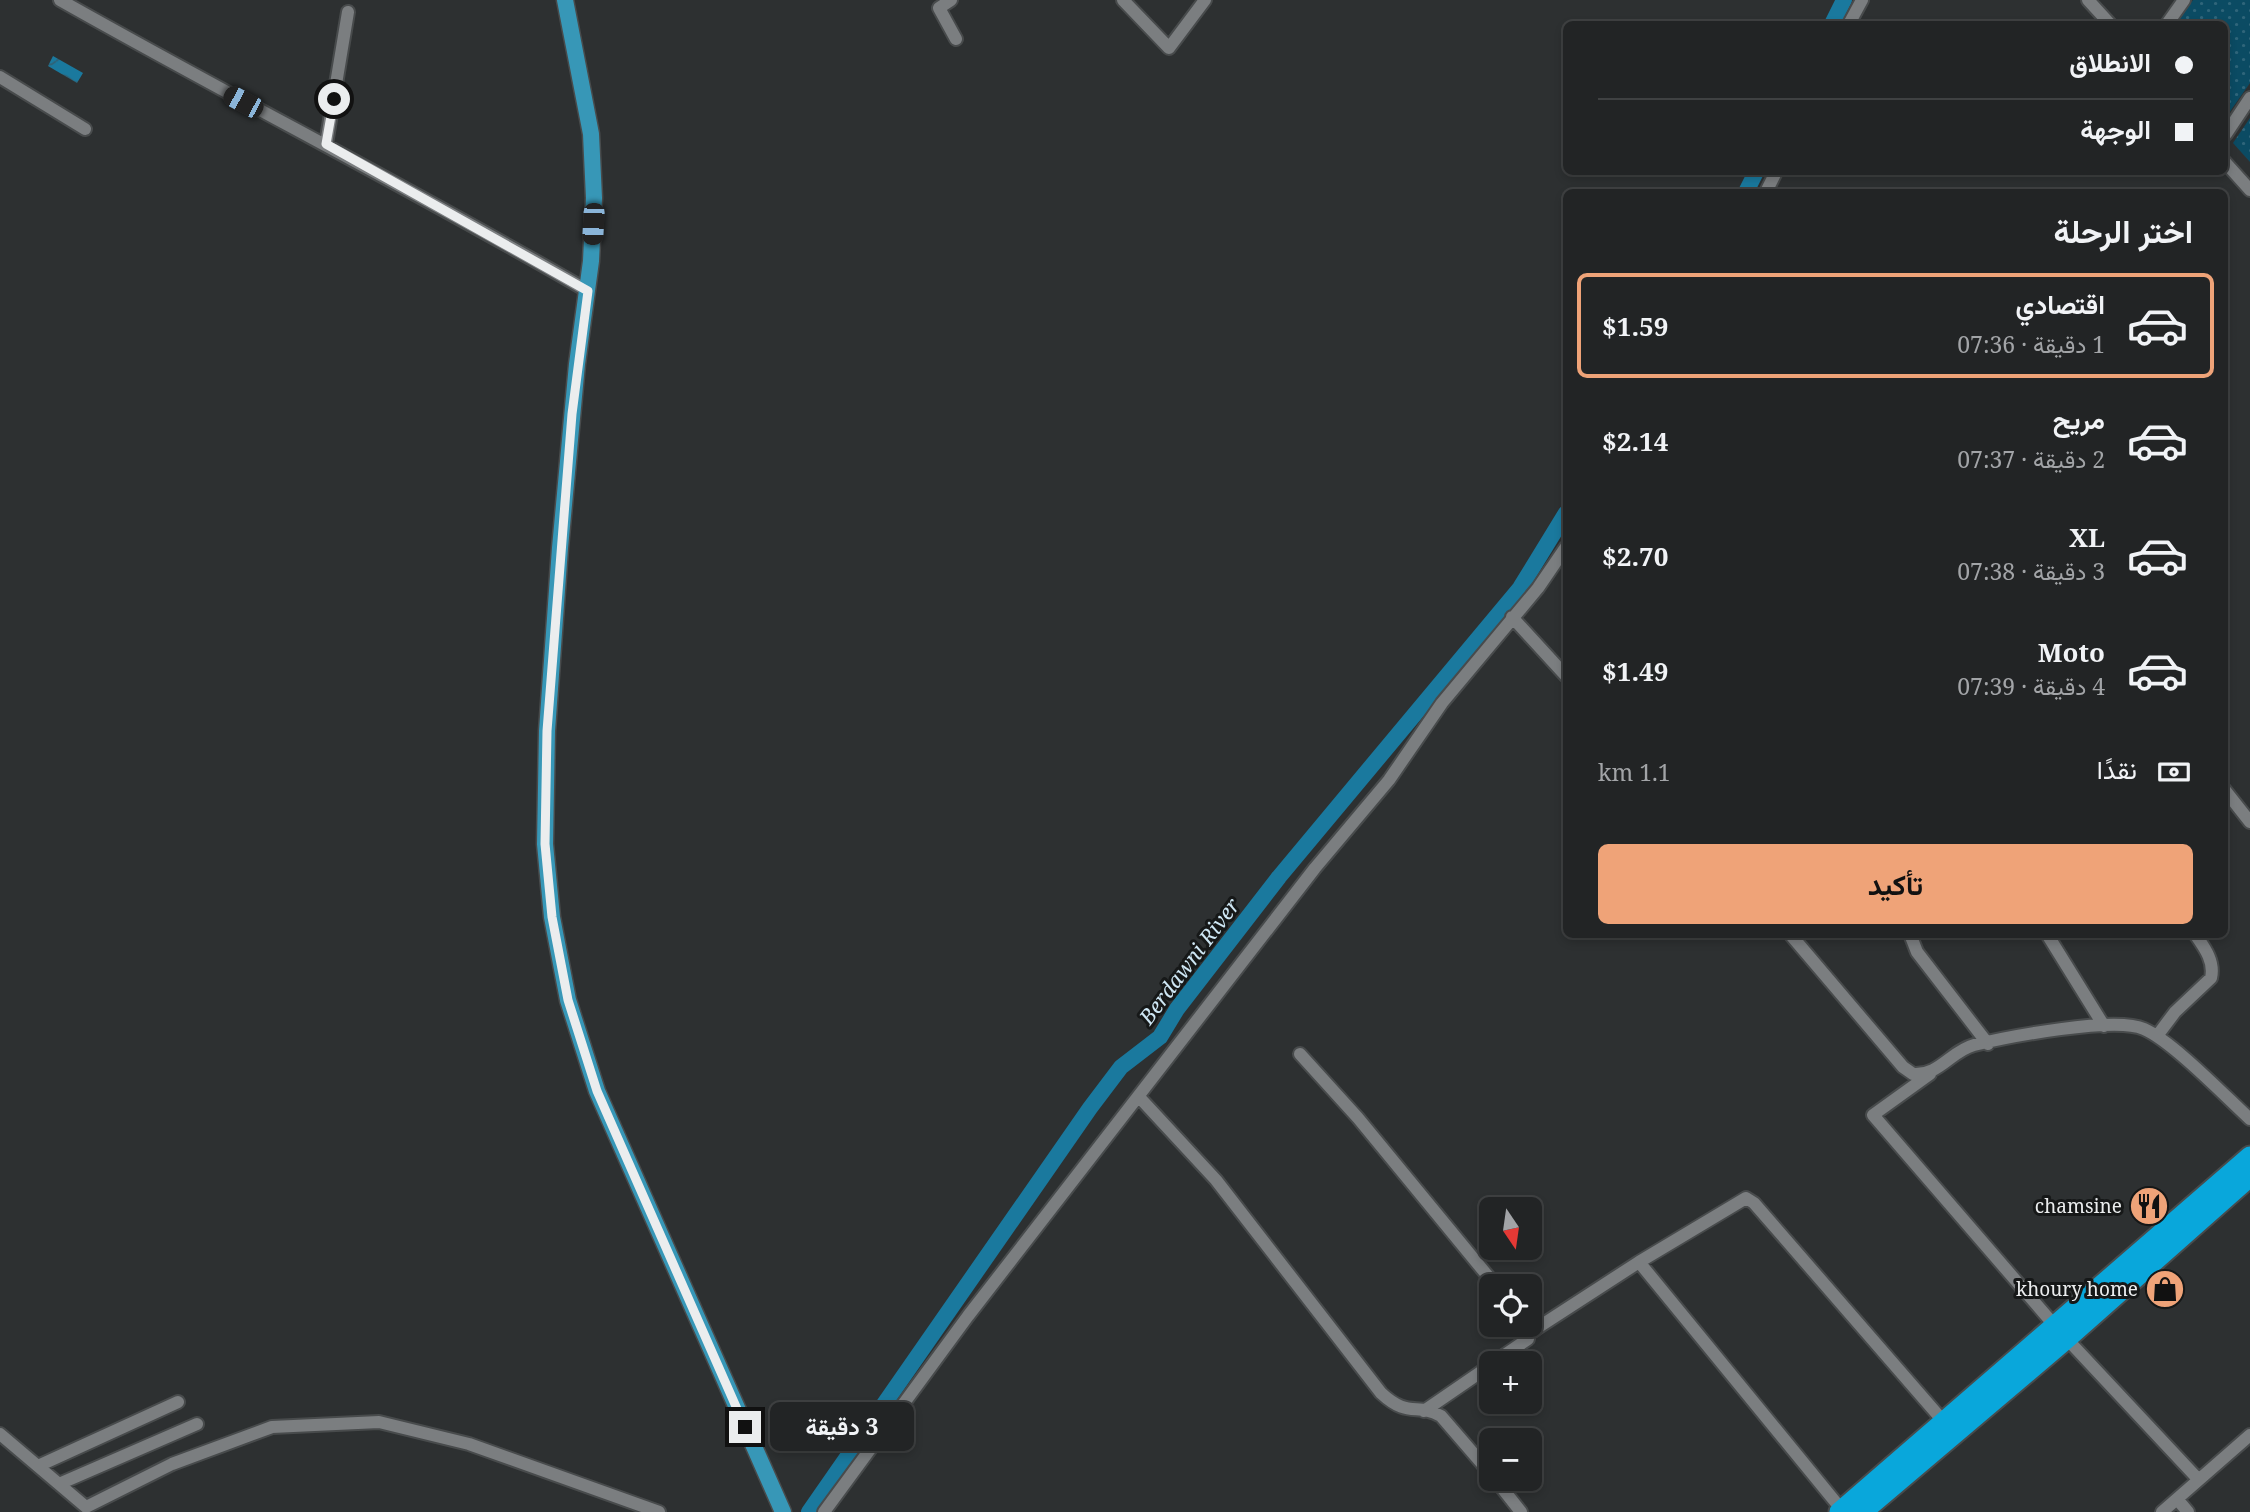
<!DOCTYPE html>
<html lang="ar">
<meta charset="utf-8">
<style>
:root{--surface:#222425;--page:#2a2c2d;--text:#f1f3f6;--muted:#a2a4a7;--line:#3f4142;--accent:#efa378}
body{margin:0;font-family:"Noto Serif",Vazirmatn,serif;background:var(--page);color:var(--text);direction:rtl;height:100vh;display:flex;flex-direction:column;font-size:26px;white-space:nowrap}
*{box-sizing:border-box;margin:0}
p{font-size:23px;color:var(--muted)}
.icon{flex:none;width:38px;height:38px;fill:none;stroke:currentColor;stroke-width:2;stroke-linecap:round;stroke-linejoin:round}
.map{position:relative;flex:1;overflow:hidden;direction:ltr}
.panel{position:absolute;left:1563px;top:189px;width:665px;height:749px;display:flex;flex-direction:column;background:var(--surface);border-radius:10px;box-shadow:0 4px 10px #0003,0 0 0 2px var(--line);direction:rtl}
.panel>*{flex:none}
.top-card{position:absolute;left:1563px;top:21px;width:665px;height:154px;border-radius:10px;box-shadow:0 4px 10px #0003,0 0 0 2px var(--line);direction:rtl;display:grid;align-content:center;height:154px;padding:0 35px;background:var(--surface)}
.needle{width:46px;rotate:167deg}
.fabs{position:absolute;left:1479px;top:1197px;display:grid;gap:14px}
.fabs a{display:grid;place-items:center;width:63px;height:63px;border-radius:10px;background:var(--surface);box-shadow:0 4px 10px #0003,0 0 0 2px var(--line);font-size:35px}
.end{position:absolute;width:32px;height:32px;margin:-16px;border:9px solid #ebedee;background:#111;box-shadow:0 0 0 4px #111}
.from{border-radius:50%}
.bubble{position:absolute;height:49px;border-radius:10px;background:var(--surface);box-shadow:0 4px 10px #0003,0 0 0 2px var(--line);font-size:23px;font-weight:700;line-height:49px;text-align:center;direction:rtl}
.car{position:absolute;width:21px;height:42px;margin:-21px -10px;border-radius:9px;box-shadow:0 0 5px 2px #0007;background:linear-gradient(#222 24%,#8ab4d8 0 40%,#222 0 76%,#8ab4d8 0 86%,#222 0)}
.top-card b{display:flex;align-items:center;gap:24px;height:66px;font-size:26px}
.top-card b+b{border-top:2px solid var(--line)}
.top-card i{width:18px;height:18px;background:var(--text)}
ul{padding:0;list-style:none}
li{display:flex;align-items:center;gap:21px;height:105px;margin:0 14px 10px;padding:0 21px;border:4px solid transparent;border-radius:10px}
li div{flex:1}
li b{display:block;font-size:26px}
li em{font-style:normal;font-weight:700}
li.active{border-color:var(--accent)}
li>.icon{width:63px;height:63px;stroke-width:1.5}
h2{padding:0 35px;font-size:32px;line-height:84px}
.pay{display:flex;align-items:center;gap:18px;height:77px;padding:0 35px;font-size:26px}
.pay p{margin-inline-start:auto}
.primary-button{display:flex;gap:14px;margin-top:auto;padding:14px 35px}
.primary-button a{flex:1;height:80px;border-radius:10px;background:var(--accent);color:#111;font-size:28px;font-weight:700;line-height:80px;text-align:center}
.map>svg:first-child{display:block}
.grass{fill:url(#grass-dots)}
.water{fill:url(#water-waves)}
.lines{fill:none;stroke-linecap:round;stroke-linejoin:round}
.river{stroke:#1a799e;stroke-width:16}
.minor-casing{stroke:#484b4c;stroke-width:16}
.major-casing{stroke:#484b4c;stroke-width:19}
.highway-casing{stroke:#484b4c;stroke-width:23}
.minor{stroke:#7b7e80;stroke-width:12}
.major{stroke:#3797b7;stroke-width:16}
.highway{stroke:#09a7db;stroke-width:19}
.route{stroke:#ebedee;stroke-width:9}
.labels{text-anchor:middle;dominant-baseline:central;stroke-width:6;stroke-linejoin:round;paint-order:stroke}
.poi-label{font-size:19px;fill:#ebedee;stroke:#161818;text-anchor:end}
.water-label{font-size:21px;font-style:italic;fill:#cfe7f4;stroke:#161818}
</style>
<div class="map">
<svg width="2250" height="1512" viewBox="0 0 2250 1512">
<defs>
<pattern id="grass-dots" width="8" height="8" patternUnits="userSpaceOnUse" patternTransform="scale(1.75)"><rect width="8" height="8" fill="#0b4b63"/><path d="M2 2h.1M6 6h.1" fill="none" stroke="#2f657a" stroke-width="1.8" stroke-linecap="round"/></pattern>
<pattern id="water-waves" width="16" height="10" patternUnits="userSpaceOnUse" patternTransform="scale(1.75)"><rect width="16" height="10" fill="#1a799e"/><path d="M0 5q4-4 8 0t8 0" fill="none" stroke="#2e6277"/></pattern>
</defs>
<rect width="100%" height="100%" fill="#2d3031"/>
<path class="grass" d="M2193 0H2250V83L2224 120V24H2176Z
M2250 118V162L2233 143Z"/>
<path class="water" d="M53 56 83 73 77 83 48 66Z"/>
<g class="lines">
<path class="river" d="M1832 24 1844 0
M1746 192 1756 172
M809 1512 1090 1108 1121 1067 1160 1037 1177 1009 1279 877 1520 588 1566 513"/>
<g class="minor-casing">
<path id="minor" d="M60 0C235 99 414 190 588 291
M951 0 939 8 956 39
M1123 0 1169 48 1205 0
M2088 0 2110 24
M1849 24 1862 0
M2167 24 2184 0
M0 77 85 129
M2226 134 2250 98
M326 144 348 12
M2224 161 2250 190
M1766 192 1776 172
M1512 617 1566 676
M2224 789 2250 822
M1790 934 1903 1067 1913 1074C1939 1076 1951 1051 1974 1045 2007 1037 2115 1016 2144 1029 2172 1041 2225 1096 2250 1119
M1910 934 1917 952 1988 1044
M2047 934 2104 1026
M2157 1036 2175 1012 2211 978C2215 961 2204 947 2195 934
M1300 1054 1358 1118 1496 1286
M1930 1074 1873 1115 2055 1326
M1140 1098 1216 1180 1381 1393C1409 1419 1416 1402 1441 1416L1491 1474
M1639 1262 1842 1510
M1531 1332 1639 1262 1746 1198 1754 1203 1944 1422
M2067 1339 2198 1479
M1493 1363 1528 1339 1529 1327
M1424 1411 1491 1365
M0 1434 86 1507
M38 1466 178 1402
M1495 1479 1521 1512
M59 1484 197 1424
M2177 1499 2188 1512
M86 1507 172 1464 272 1427 379 1422 469 1444 659 1512
M824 1512 968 1316 1315 868 1389 780 1442 703 1538 588 1566 547
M2162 1512 2250 1435"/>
</g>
<g class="major-casing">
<path id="major" d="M565 0 591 134 594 198 591 261 577 364 560 548 547 731 545 844 552 917 568 1000 597 1091 783 1512"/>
</g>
<g class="highway-casing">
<path id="highway" d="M1839 1512 2250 1156
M1863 1512 2067 1339 2250 1177"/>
</g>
<use href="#minor" class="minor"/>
<use href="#major" class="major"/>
<use href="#highway" class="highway"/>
</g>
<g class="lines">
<path class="route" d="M334 99 326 144 588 291 572 414 547 731 545 844 552 917 568 1000 597 1091 745 1427"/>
</g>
<defs>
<g id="restaurant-disc" transform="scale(2.0125)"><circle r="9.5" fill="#efa378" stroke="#161818"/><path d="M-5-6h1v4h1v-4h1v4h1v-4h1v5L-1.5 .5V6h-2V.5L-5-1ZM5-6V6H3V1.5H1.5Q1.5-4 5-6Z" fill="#111"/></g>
<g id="shop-disc" transform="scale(2.0125)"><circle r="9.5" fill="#efa378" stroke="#161818"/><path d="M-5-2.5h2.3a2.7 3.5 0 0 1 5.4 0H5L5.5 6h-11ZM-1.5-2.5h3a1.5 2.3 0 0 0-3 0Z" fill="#111"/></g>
</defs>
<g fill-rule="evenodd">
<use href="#restaurant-disc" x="2149" y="1206"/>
<use href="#shop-disc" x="2165" y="1289"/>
</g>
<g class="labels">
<g class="poi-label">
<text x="2122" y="1206">chamsine</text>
<text x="2138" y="1289">khoury home</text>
</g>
<g class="water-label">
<text transform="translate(1189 961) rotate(-53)">Berdawni River</text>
</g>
</g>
</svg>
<div class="fabs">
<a><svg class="needle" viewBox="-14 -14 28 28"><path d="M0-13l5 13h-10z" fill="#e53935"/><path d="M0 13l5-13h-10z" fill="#a2a4a7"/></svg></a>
<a><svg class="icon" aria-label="locate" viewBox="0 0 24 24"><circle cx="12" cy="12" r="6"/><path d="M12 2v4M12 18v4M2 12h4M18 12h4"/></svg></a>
<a>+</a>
<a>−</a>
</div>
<i class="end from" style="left:334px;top:99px"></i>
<i class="end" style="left:745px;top:1427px"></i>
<div class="bubble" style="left:770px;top:1402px;width:144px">3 دقيقة</div>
<i class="car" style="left:243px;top:102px;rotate:298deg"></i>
<i class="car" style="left:593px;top:224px;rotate:183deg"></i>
<div class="top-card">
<b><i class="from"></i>الانطلاق</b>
<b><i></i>الوجهة</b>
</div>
<section class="panel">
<h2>اختر الرحلة</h2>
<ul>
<li class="active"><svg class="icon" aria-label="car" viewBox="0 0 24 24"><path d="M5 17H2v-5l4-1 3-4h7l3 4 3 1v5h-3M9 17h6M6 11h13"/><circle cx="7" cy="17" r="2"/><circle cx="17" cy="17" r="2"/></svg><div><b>اقتصادي</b><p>1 دقيقة · 07:36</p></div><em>$1.59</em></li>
<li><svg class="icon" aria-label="car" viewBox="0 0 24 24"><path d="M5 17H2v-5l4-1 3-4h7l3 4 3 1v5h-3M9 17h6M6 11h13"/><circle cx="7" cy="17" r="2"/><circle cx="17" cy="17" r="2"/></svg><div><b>مريح</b><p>2 دقيقة · 07:37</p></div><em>$2.14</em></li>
<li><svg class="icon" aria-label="car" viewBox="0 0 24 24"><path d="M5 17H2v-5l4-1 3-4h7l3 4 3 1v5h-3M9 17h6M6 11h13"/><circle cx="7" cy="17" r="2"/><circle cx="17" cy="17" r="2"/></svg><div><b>XL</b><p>3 دقيقة · 07:38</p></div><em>$2.70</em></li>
<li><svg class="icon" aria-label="car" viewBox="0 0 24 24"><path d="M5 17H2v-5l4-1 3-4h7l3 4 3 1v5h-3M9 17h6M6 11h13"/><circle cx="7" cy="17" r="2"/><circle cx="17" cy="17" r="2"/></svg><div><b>Moto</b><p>4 دقيقة · 07:39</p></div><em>$1.49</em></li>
</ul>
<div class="pay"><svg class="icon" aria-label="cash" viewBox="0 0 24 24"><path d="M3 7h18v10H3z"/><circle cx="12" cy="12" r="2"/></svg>نقدًا<p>1.1 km</p></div>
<div class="primary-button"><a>تأكيد</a></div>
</section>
</div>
